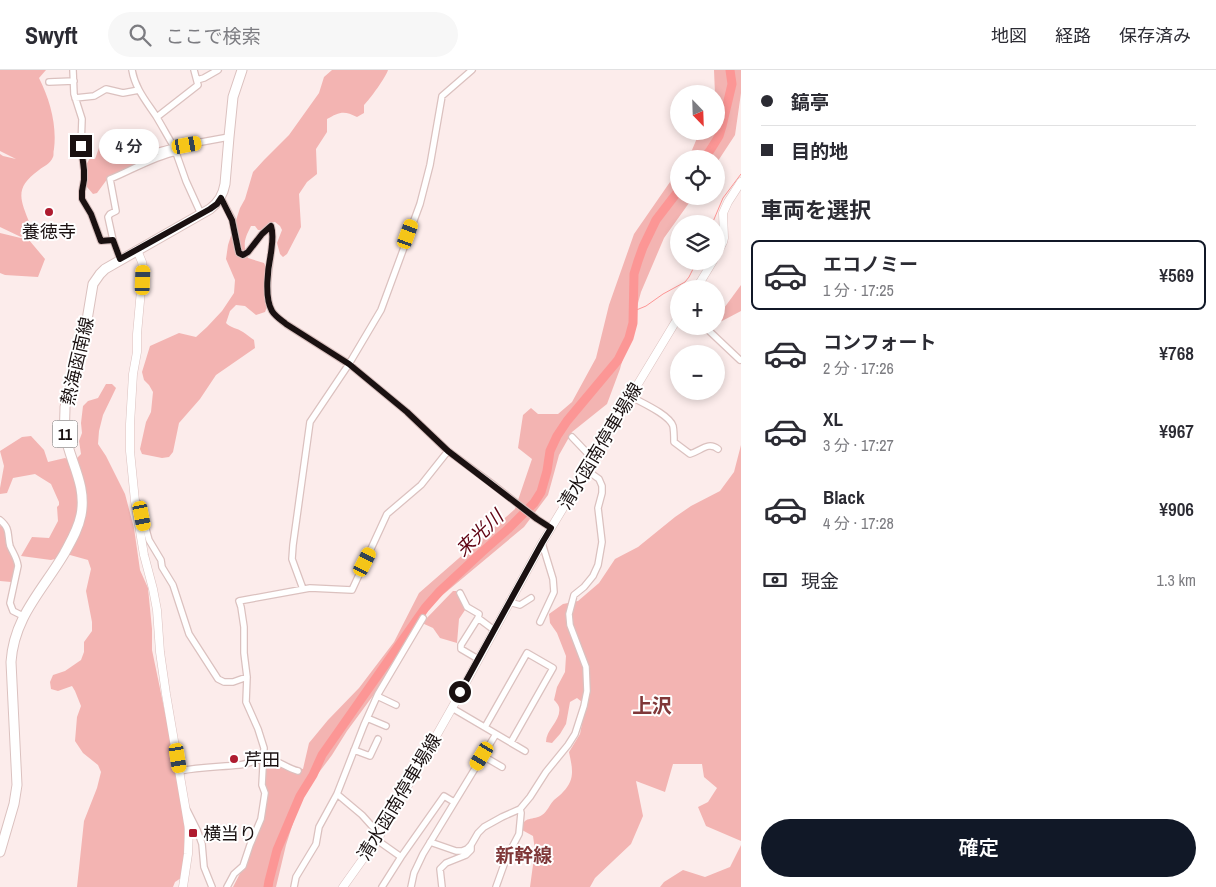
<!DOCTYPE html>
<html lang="ja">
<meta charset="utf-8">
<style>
:root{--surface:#fff;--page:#f7f7f7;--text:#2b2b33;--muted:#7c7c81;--line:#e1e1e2;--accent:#111827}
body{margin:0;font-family:"Archivo Narrow","Noto Sans JP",sans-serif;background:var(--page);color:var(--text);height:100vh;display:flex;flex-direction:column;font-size:19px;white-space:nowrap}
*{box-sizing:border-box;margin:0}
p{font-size:16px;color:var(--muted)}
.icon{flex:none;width:28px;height:28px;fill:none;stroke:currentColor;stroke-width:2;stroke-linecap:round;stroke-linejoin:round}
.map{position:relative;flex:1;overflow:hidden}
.sheet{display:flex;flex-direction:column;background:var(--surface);width:475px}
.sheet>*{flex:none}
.guide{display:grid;align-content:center;height:110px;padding:0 20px;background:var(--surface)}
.needle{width:32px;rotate:157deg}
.controls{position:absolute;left:670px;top:15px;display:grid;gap:10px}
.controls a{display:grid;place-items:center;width:55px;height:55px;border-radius:50%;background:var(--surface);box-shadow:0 2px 8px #0003;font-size:25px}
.end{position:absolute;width:22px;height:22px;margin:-11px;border:6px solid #1a1111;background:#fff;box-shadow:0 0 0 2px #fff}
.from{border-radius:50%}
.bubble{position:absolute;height:35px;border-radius:18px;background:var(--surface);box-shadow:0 2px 8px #0003;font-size:16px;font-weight:600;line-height:35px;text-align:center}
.car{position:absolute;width:15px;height:30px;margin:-15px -8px;border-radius:6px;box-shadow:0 0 4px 1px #0007;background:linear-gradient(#f5c518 24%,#345 0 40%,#f5c518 0 76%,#345 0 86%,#f5c518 0)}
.guide b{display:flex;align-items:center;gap:18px;height:48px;font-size:19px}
.guide b+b{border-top:1px solid var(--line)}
.guide i{width:12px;height:12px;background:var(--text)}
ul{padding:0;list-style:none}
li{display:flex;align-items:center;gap:15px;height:70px;margin:0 10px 8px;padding:0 10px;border:2px solid transparent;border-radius:8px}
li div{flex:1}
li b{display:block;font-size:19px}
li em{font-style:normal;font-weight:600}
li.current{border-color:var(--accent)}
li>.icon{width:45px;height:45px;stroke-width:1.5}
h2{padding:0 20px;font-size:22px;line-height:60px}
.pay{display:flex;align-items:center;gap:12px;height:55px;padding:0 20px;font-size:19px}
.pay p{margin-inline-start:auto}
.action{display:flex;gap:10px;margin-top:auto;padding:10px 20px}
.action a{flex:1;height:58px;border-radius:30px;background:var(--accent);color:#fff;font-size:20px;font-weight:600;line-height:58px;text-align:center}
header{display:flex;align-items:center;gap:30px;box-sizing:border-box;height:70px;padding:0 25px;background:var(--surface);border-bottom:1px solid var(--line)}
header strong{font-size:24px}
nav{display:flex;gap:28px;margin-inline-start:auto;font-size:18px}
.search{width:350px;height:45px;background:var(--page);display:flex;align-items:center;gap:12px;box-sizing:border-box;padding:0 18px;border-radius:28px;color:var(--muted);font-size:19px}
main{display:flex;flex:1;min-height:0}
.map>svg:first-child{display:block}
.green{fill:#f3b4b2}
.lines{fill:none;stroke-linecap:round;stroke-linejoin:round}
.stream{stroke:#fc9695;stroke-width:1}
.river{stroke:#fc9695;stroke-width:9}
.minor-casing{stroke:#dbc1bf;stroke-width:8}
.secondary-casing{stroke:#dbc1bf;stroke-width:9}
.primary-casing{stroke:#dbc1bf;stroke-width:11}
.minor{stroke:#fff;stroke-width:5.5}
.secondary{stroke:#fff;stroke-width:8}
.primary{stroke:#fff;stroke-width:9}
.route{stroke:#1a1111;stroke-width:6}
.poi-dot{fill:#ae1b2f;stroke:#fff;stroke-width:2}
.labels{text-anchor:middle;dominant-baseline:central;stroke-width:4;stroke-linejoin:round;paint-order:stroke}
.shield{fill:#fff;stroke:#5f5858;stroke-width:1}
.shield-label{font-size:16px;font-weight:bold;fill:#1a1111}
.poi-label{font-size:18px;fill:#1a1111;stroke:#fff;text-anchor:start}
.street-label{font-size:18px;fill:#1a1111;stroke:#fff}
.water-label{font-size:19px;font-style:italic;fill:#600313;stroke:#fff}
.neighbourhood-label{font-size:19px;font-weight:bold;fill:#7f3738;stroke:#fff}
.quarter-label{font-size:20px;font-weight:bold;fill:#7f3738;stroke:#fff}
</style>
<header>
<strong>Swyft</strong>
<div class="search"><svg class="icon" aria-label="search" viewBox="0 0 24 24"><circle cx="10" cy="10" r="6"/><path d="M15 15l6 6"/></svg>ここで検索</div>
<nav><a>地図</a><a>経路</a><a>保存済み</a></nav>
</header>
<main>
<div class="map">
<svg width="741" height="817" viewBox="0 0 741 817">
<rect width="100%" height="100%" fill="#fceceb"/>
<path class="green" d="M0 0H46L39 8C50 30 57 55 54 79 53 82 54 85 53 87 50 94 44 96 39 100 14 118 20 129 30 154L21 167 0 157V84L3 86 16 89 0 81Z
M332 0H388C386 7 370 29 364 35V43L357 47C344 40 339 42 327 49V62L316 79 317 104 307 112 299 124 301 157 287 184 283 187 280 184 277 173 282 160 280 156 275 152 269 153 262 160H258L255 156H251C245 168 242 174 248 188L264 193 266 197 265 208 267 237 265 242 256 245 245 236 236 235 230 241 226 253C231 258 237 258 243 262 247 265 250 267 254 270L255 278 216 305 200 329 179 353 173 382 169 387 162 388 142 384 140 379 146 352 151 342 153 322 149 315 144 310 142 302 150 276 179 263 196 267 207 257 222 241 234 223 235 210 226 189 228 175 240 138 245 129 253 102 264 90 289 65 319 23 324 7Z
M714 0H741V23L735 65 716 94V89H686L692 80 700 61H716V24H715Z
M108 67 114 69 115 71 113 74 117 79 131 83 137 80 138 75 140 74 153 73 156 74 159 77 166 76 168 77 169 80 108 108 97 123 93 124 87 117V103L85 97 90 88 95 89C98 82 100 70 108 67Z
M679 99V126H694L664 168 641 222 620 299 607 334 572 362 559 385 548 425 524 457 433 533 411 566 389 604 347 661 332 685 302 725 286 775 276 817H233L247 790 267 729 264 714 265 692 303 699 309 673 328 650 359 618 394 572 419 523 515 439 532 389 518 378 523 345 531 338 538 344H558L572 332 596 288 609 235 634 164Z
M0 163 29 170 45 189 38 207 5 205 0 203Z
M741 215V241L722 251 716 252V249Z
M106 314H112L116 318 103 345 99 361 98 374 106 386 125 424 134 458 140 500 148 518 152 559V580L179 710 184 754 185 783 181 808 175 812 173 817H77L84 751 97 718 101 702 98 695 83 683 75 671 77 647 81 636 75 621 72 616 58 621 51 619 50 612 53 605 65 601 81 590 84 582V572L92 561V552L86 521 91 499 88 490 70 485 51 490 21 486 32 467 49 468 58 451 57 437 59 435V432L51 414 35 404 13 408 7 423 0 424V418L4 396 0 381 22 367 31 366 44 380 48 392 65 388 69 390 76 389 81 384 79 371 82 363 81 353 83 336 88 331 98 328Z
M741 375V771L706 756 698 737 708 732 717 718 704 707 702 694H673L665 722 636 711 643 746 631 774 595 808 590 817H530L535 780 533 766 522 760C522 745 534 751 542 745 547 742 550 734 554 730 557 727 561 725 563 722 576 709 572 697 569 682L580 664 584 643V638L582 632 577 628 570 632 566 654 560 664 552 673 546 672C546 659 562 650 559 637 558 634 556 632 554 630L557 617 565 602 566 586 557 563 550 553 549 544 563 534 578 531 599 513 615 489 638 477 675 447 691 436 720 421 734 402Z
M0 456 4 457 16 498 11 512 0 511Z
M453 521H456C459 528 463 533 465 540L459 549 457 573 440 568 433 558 422 553Z
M741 775V817H660L664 812 683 800 705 807 730 797Z"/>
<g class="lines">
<path class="stream" d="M712 154 723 128 741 104
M634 241 646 236 663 224 685 212 689 207 697 191"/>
<path class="river" d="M704 89 711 79 719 66 722 56 732 14 730 0
M268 817 269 811 277 780 300 726 313 705 322 685 425 538 440 521 482 482 508 459 534 433 541 422 547 401 550 381 557 366 567 351 618 290 629 268 633 253 634 204 638 191 643 177 656 150 679 120"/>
<g class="minor-casing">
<path id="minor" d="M73 0 74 24 82 49 81 76 84 100V110L82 121V129L91 144 101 171 113 170
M132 0C135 18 146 31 156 46 162 56 168 67 174 77L229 67
M197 10 204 8 218 0
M49 12 74 11
M75 28 94 26 106 19 123 23 139 20
M157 47 198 15 194 0
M130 86 146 85 174 77 186 111 201 144
M221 128 232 149 238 179 239 183 243 185 248 182 262 164 271 156C274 165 272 173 271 183 269 198 264 227 272 241 275 246 281 250 286 254L349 294 407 342 448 381 491 413 537 449 551 458
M120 189 113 170 108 147 110 144 116 141 110 109C132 100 153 87 176 82
M704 256 740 290
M630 326C640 332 669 344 673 356 674 361 674 367 674 372L690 384C701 381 708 371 718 379
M572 367 592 388
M136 432 139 434 149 470 161 490 162 497 173 515 189 564 218 609 224 612H233L247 607
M0 450C11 459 7 465 10 476 13 483 17 488 18 496L10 533 13 541 23 546
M303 519 292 489 293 475 310 352 349 294 381 240 420 134 430 95 442 26 472 0
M460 523 467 537 479 544 478 548
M509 532 520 535 531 528
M540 552 554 522 553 509 542 473
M478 589 461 579V575L478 548 494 560
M377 626 396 635
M452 638 525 681
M367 648 386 656
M485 657 527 583 553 598 511 672
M354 680 370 686 378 669
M483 686 502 697
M180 701C199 697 219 697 239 695 248 694 257 689 266 689 279 690 286 698 298 701
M337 724 362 745 380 765
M187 740 197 760 202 774 204 797 212 817
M377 770 401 787
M430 772 456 781H462L467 779 471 775 478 763 484 757 502 747 520 739 530 727 546 702 568 675 575 664 584 636 587 621 586 597 570 555 569 544 574 525 584 517 593 506 598 495 602 472 598 438 602 423V416L599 409 585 399
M227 817 234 804 243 796 250 775 261 749 265 723 262 715 264 678 258 659 246 632 247 607 244 583V557L241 537 239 531 310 518 352 520 387 444 421 415 448 381
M294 817 296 807 316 774 319 757 337 724 364 655 378 624 423 548
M382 817 401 787 444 726 454 732
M411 817 414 803 423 784 496 664
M442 817 440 799 446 793 466 785 471 780V775
M496 817 506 789 519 764 521 743 520 739"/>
</g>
<g class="secondary-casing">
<path id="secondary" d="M137 180 142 192 143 198 137 264V282L133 304 130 354V381L135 431 144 485 153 519 157 540 160 582 166 624 189 759 188 784 183 817
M716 185 723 172 724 168 723 143 728 132 741 112
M696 219 713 191
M343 817 380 765 452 638 542 473 679 246"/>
</g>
<g class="primary-casing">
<path id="primary" d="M0 782 14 734 17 715 11 592C14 547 42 521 64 484 71 471 78 460 81 445 87 415 70 392 65 364 64 355 65 346 65 337L87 250 93 214 100 204 105 199 210 139C219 132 223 125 225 114L229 67 233 27 242 0"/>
</g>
<use href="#minor" class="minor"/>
<use href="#secondary" class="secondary"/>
<use href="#primary" class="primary"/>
</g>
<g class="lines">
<path class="route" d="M81 76 84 100V110L82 121V129L91 144 101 171 113 170 120 189 210 139 217 134 221 128 232 150 238 179 239 183 243 185 248 182 262 164 271 156C274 165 272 173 271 183 268 198 264 227 272 241 275 246 281 250 286 254L349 294 407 342 448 381 537 449 551 458 542 473 460 622"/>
</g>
<g class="poi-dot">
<circle cx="49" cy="142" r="5"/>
<circle cx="234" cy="689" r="5"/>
<rect x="188" y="758" width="10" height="10" rx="2.5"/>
</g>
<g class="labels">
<rect class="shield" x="52.5" y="350.5" width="25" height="27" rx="4"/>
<g class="shield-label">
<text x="65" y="364">11</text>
</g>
<g class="poi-label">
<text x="49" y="161" text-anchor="middle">養徳寺</text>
<text x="244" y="689">芹田</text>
<text x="203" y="763">横当り</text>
</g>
<g class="street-label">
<text transform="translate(77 291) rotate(-77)">熱海函南線</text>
<text transform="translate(600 376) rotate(-59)">清水函南停車場線</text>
<text transform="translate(399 727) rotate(-59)">清水函南停車場線</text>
</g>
<g class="water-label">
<text transform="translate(479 463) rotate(-44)">来光川</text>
</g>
<g class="neighbourhood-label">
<text x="524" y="785">新幹線</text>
</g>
<g class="quarter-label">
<text x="652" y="635">上沢</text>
</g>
</g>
</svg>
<div class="controls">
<a><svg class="needle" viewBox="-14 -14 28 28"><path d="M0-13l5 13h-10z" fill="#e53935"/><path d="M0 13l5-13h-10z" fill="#7c7c81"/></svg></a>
<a><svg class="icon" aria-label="locate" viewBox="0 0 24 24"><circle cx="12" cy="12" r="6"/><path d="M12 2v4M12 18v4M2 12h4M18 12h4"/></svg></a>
<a><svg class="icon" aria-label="layers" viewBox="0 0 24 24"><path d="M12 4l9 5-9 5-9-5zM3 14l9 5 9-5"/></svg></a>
<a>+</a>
<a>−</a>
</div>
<i class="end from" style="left:460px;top:622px"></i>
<i class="end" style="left:81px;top:76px"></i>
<div class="bubble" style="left:99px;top:59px;width:60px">4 分</div>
<i class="car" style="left:187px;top:75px;rotate:80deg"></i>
<i class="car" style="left:408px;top:164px;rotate:20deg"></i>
<i class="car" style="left:143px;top:210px;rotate:2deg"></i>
<i class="car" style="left:142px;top:446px;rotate:169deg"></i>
<i class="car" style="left:365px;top:492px;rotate:27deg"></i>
<i class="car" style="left:482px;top:686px;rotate:211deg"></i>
<i class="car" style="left:178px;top:688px;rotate:171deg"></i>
</div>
<section class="sheet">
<div class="guide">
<b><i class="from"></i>鎬亭</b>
<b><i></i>目的地</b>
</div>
<h2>車両を選択</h2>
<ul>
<li class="current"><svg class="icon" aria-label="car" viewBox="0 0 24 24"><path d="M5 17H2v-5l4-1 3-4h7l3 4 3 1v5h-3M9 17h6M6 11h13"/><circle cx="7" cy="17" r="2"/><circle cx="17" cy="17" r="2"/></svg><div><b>エコノミー</b><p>1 分 · 17:25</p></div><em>¥569</em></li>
<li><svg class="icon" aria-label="car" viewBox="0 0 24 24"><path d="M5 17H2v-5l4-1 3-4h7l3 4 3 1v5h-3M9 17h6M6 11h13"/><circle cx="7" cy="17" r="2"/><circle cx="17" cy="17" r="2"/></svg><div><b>コンフォート</b><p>2 分 · 17:26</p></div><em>¥768</em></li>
<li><svg class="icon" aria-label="car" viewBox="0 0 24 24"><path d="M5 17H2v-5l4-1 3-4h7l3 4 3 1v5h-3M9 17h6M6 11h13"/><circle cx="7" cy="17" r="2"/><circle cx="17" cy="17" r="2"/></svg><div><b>XL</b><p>3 分 · 17:27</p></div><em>¥967</em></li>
<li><svg class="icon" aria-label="car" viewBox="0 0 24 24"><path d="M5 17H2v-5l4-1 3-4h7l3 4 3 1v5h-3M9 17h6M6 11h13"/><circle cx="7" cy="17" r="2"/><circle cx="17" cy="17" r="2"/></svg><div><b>Black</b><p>4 分 · 17:28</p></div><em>¥906</em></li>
</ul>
<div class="pay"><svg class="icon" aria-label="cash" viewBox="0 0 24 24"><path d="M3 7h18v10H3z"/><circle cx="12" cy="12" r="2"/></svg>現金<p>1.3 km</p></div>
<div class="action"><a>確定</a></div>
</section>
</main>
